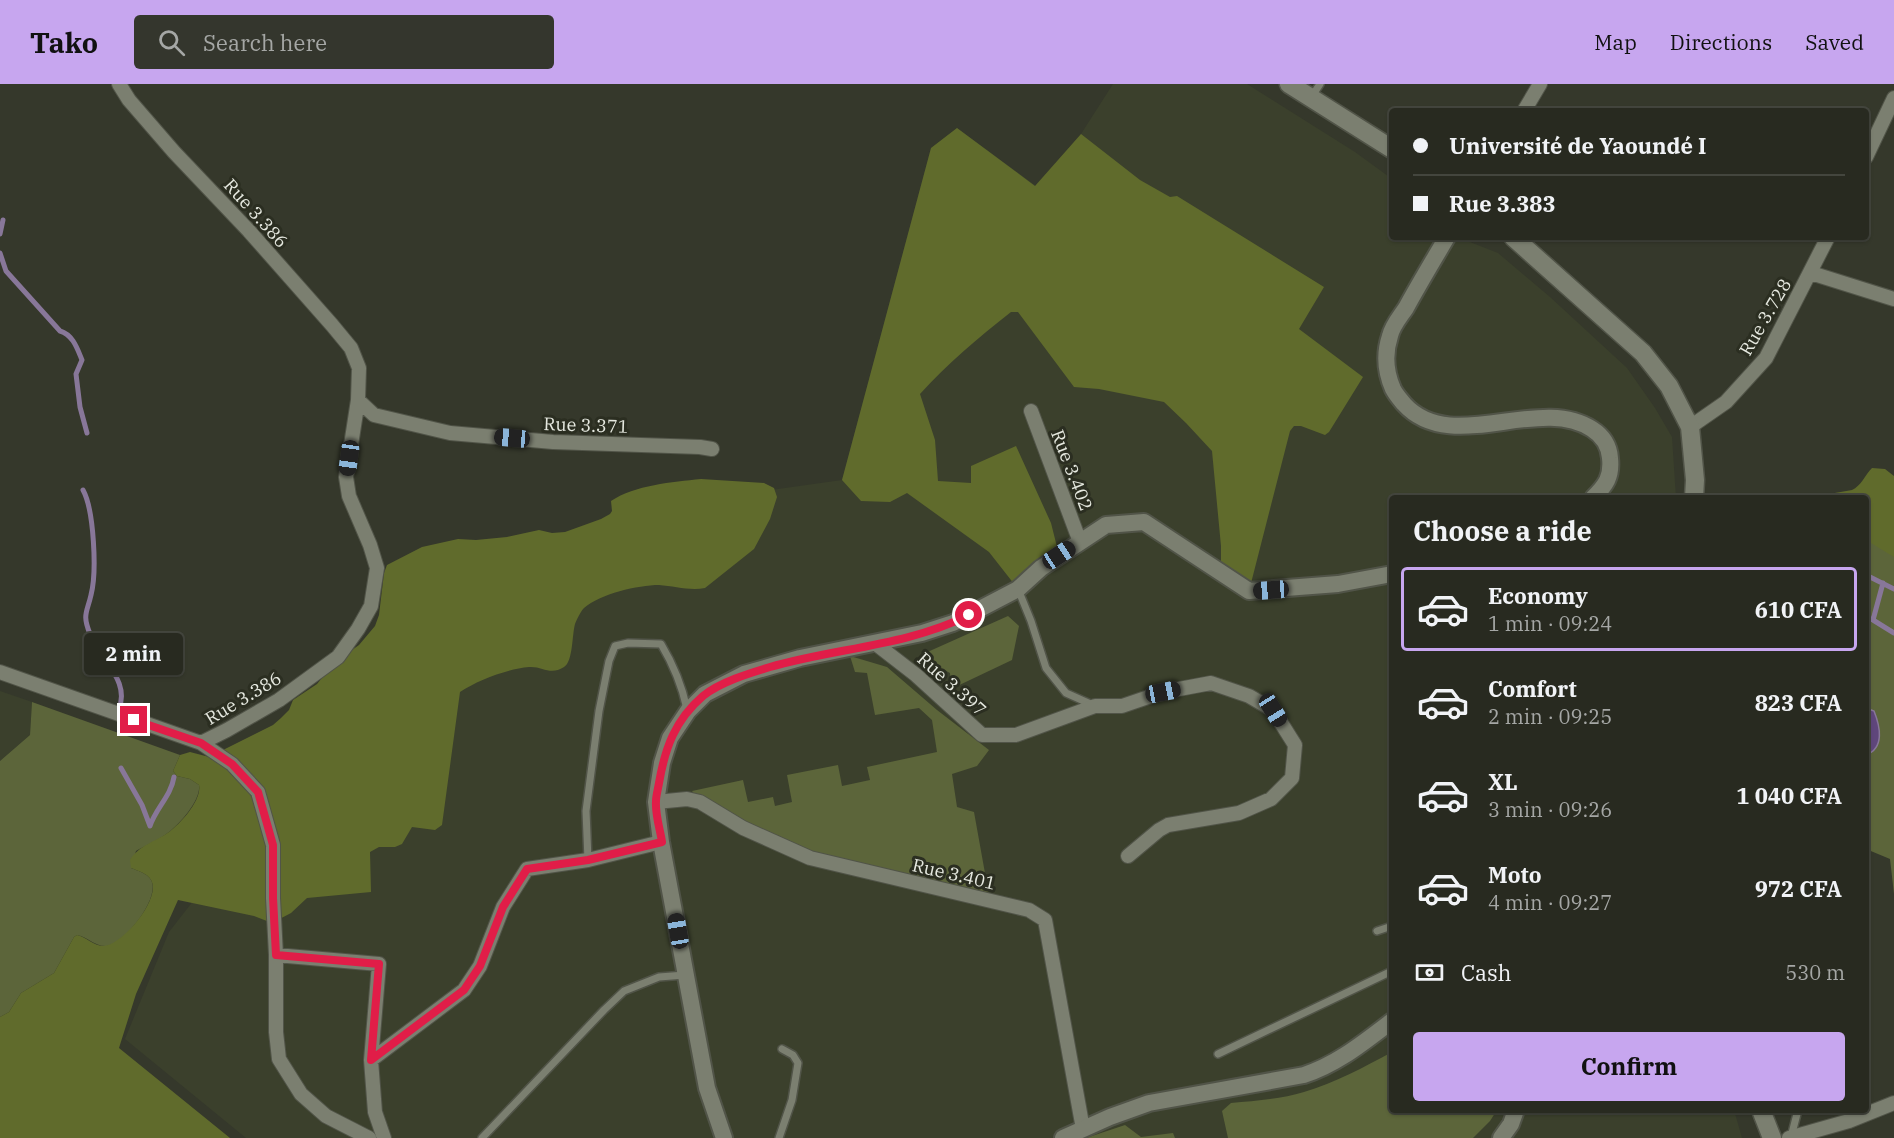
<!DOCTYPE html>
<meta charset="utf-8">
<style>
:root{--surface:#282a20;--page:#34362d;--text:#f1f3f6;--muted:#a5a7a5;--line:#44463e;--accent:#c7a6ef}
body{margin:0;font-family:"IBM Plex Serif",serif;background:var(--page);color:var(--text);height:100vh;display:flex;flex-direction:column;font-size:22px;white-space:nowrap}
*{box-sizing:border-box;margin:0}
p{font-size:20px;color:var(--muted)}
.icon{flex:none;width:33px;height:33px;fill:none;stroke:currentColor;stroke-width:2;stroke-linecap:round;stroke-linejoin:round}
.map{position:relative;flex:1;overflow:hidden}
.details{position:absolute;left:1389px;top:411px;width:480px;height:618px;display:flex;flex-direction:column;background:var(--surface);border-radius:6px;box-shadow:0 2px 4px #0004,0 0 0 2px var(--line)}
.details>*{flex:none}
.guide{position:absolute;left:1389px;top:24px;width:480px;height:132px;border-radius:6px;box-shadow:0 2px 4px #0004,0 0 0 2px var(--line);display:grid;align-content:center;height:132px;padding:0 24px;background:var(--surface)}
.end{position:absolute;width:27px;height:27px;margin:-14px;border:8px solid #e11d48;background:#fff;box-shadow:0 0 0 3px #fff}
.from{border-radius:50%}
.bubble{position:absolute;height:42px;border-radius:6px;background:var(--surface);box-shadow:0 2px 4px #0004,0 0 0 2px var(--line);font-size:20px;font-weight:800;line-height:42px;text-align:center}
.car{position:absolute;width:18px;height:36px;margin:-18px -9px;border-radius:8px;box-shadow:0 0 4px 2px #0007;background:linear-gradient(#222 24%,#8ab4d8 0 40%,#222 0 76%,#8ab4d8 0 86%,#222 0)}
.guide b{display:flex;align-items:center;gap:21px;height:57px;font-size:22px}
.guide b+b{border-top:2px solid var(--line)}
.guide i{width:15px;height:15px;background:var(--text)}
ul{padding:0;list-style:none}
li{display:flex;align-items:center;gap:18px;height:84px;margin:0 12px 9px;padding:0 12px;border:3px solid transparent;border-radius:6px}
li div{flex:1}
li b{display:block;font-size:22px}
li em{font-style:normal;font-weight:800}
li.current{border-color:var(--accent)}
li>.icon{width:54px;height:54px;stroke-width:1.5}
h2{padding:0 24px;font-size:27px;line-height:72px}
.pay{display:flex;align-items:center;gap:15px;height:66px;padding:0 24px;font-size:22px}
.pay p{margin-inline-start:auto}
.primary-button{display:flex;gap:12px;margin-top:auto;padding:12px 24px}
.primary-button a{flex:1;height:69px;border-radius:6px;background:var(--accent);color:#111;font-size:24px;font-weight:800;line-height:69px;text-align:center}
header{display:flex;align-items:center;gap:36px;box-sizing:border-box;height:84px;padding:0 30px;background:var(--accent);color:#111}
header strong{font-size:28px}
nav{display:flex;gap:33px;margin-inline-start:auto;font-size:21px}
.search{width:420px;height:54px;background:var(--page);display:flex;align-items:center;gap:15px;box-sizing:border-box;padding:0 21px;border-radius:6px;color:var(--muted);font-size:22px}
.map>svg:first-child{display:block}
.built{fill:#3b402c}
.green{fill:#5c653a}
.forest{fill:#606b2c}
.water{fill:#5f467b;stroke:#879;stroke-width:1.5}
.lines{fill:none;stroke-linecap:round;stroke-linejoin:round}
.stream{stroke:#879;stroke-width:5}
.service-casing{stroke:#515448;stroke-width:10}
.minor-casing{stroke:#515448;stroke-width:16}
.tertiary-casing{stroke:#515448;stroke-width:20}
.secondary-casing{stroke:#515448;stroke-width:21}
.service{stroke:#7b7f70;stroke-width:7}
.minor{stroke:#7b7f70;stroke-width:14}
.tertiary{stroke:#7b7f70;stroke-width:16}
.secondary{stroke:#7b7f70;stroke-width:18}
.route{stroke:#e11d48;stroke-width:8}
.labels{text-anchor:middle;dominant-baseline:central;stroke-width:6;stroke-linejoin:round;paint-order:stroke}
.street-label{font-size:18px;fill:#e6e9e0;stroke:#2b2e21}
</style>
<header>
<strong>Tako</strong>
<div class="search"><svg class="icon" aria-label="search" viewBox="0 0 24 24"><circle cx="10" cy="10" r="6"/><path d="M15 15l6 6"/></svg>Search here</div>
<nav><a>Map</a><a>Directions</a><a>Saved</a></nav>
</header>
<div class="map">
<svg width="1894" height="1054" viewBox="0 0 1894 1054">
<rect width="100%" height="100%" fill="#35382b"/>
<path class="built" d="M1113 0H1247L1355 68 1392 95V153H1457L1498 169 1550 213 1627 284 1655 324 1672 353 1676 414H1392V1026H1734L1742 1054H246L125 955 169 848 406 544 629 426 842 396 931 64 957 44 1036 102 1081 50Z
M0 607 32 618 30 651 0 677Z"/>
<path class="green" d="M1866 444 1894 458V810L1890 775 1866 765Z
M1008 532 1019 542 1012 576 951 605 950 589 935 581 923 570Z
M850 572 887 583 937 626 989 666 977 682 952 690 957 723 974 728 990 817 810 774 700 718 692 707 743 696 748 718 773 713 775 722 792 718 787 691 838 681 842 702 870 696 867 683 937 668 932 636 919 624 875 631 867 589 855 588Z
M32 618 180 671 173 687 177 692 190 695 199 701C201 716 181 738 169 748 159 756 146 761 136 767L131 784C138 787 147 789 151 796 161 813 125 859 107 862 95 863 88 853 77 851L74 853 54 889 21 909 9 928 0 933V677L30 651Z
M1392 968V1026H1497L1490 1037 1473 1054H1228L1222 1027 1231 1019C1255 1017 1281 1015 1304 1008 1335 999 1364 983 1392 968Z
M1125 1041 1141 1053 1173 1049 1175 1054H1086Z"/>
<path class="forest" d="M957 44 1035 102 1081 50 1140 96 1170 113 1177 112 1324 203 1299 245 1363 293 1329 348 1325 351 1301 342H1294L1290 347 1249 507 1221 488V462L1212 367 1186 339 1164 318 1099 305 1074 303 1018 228H1011C978 254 947 280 920 310L935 356 938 397 971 399V382L1016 362 1051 439 1059 471 1018 505 989 468 907 409 890 418 861 417 842 396 931 64Z
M1872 384 1885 385 1894 392V473L1866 456V414H1806L1852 406C1861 402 1865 391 1872 384Z
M701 395 764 399 774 404 777 413 770 435 754 465 705 504C690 507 674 502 659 501 638 501 600 510 584 524 581 527 577 535 575 540 572 551 573 578 564 583 550 592 543 582 529 583 507 585 478 596 460 608L442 741 435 746 412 743 402 760 395 763H379L370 768 371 808 307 814 291 829 272 839 254 832 178 816 136 910 119 964 230 1054H0V933L9 928 21 909 54 889 74 853 77 851C86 853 94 862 103 862 122 862 162 814 151 796 147 789 138 787 131 784L130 776C139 761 155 758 169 748 181 739 202 716 199 701L190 695 177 692 173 687 180 671 190 668 213 674 225 665 273 641 281 634 289 626 293 616 317 600 335 578 359 561 375 542 379 531 384 489 387 481 422 463 458 455 476 456 507 453 539 446 552 449 565 448 601 435 610 430 612 427 611 417C635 401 672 398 701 395Z"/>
<path class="water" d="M1866 624 1874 627C1880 642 1885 664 1866 671Z"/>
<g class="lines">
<path class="stream" d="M0 150 3 136
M0 169 6 187 60 247C73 251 77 264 82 276L76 290 80 323 87 349
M83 406C94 426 97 488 91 511 87 529 82 530 90 550 100 577 132 596 118 628
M1866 491 1894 505
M1866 533 1873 536 1894 549
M1873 536 1883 499
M121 684 142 721 150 742C156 724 171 712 174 693"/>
<g class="service-casing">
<path id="service" d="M1312 12 1320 0
M1018 505 1031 537 1046 584 1066 609 1095 622
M588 776 586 727 599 627 609 577 615 562 628 559 661 560C673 580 682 602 687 625
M1377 847 1392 842
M1218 970 1392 887
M1791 1053 1798 1026
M482 1054 604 926 624 907 659 893 685 891
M779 1054 792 1016 798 979 793 971 782 965"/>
</g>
<g class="minor-casing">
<path id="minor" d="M119 0 129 16 174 68 249 147 332 241 351 264 359 284 358 316 346 393 349 412 370 461 377 484 371 522 358 545 338 573 279 616 227 646 201 659 232 680 258 708 273 761V814L276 871 379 880 371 976 464 906 480 882 503 823 527 785 588 776 661 758
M1524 27 1540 0
M1866 73 1894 14
M1811 189 1894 215
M358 316 374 331 450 349 553 358 700 363 712 365
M1031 327 1080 458
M1690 343 1726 318 1766 274 1828 153
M876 560 916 591 982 651H1016L1095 622H1122L1163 608 1211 599 1249 612 1273 626 1295 661 1292 694 1271 715 1239 729 1168 741 1159 746 1128 772
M0 588 201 659
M656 718 687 715 700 718 743 744 810 774 1029 826 1045 836 1083 1045
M276 871V948L279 975 301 1010 326 1032 369 1054
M371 976 375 1028 384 1054
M1789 1054 1849 1037 1894 1019"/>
</g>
<g class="tertiary-casing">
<path id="tertiary" d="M1447 153C1433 177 1419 200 1406 224 1400 233 1392 242 1390 252 1384 270 1386 289 1393 305 1396 311 1400 315 1404 320 1451 372 1539 310 1592 345 1603 352 1609 361 1610 374 1612 393 1606 401 1593 414
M724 1054 707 1004 661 758 656 718 662 679 670 654 688 627 705 610 744 590 800 574 922 549 953 539 1018 505 1041 484 1106 441 1144 438 1249 507 1338 500 1392 490
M1063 1054 1110 1033 1149 1019 1304 991C1338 980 1364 958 1392 937
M1501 1054 1511 1040 1516 1026"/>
</g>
<g class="secondary-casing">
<path id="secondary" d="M1289 0 1392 65
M1513 153 1643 269 1669 302 1690 343 1695 396 1694 414
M1761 1026 1772 1054"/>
</g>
<use href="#service" class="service"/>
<use href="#minor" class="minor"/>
<use href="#tertiary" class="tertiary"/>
<use href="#secondary" class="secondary"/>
</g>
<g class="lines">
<path class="route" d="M134 636 201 659 232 680 258 708 273 761V814L276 871 379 880 371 976 464 906 480 882 503 823 527 785 588 776 662 758C660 745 655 730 656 717 656 712 658 705 659 699 665 664 675 636 703 612 720 598 750 589 770 583 835 564 907 562 969 531"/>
</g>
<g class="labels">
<g class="street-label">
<text transform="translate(256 129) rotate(48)">Rue 3.386</text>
<text transform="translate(1765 233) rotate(-60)">Rue 3.728</text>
<text transform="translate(586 341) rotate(2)">Rue 3.371</text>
<text transform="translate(1072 386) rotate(69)">Rue 3.402</text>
<text transform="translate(952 600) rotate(42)">Rue 3.397</text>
<text transform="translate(243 614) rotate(-31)">Rue 3.386</text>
<text transform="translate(954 790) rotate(13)">Rue 3.401</text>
</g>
</g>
</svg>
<i class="end from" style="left:969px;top:531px"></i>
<i class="end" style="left:134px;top:636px"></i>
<div class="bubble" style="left:84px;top:549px;width:99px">2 min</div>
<i class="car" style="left:512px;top:354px;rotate:275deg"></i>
<i class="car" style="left:349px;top:374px;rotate:188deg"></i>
<i class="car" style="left:1059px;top:471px;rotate:57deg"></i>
<i class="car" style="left:1271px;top:506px;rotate:266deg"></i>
<i class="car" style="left:1163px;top:608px;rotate:79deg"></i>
<i class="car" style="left:1273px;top:626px;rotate:148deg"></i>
<i class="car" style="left:678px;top:847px;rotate:350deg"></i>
<div class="guide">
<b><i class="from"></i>Université de Yaoundé I</b>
<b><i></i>Rue 3.383</b>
</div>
<section class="details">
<h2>Choose a ride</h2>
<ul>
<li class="current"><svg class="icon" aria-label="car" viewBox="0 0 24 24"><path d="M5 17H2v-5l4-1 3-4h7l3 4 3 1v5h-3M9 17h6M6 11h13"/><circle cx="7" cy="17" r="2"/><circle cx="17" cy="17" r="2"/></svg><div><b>Economy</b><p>1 min · 09:24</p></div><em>610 CFA</em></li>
<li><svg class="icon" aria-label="car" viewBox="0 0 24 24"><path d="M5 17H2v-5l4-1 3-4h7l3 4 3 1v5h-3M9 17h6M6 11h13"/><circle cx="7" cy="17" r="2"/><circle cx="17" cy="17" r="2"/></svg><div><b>Comfort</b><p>2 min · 09:25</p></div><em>823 CFA</em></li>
<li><svg class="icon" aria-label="car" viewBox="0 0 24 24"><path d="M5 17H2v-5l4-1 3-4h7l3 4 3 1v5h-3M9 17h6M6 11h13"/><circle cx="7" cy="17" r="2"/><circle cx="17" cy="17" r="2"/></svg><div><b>XL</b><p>3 min · 09:26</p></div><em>1 040 CFA</em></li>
<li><svg class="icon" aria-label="car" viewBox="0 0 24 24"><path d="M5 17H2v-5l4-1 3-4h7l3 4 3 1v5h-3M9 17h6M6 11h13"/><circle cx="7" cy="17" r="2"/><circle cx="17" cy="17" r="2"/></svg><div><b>Moto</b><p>4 min · 09:27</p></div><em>972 CFA</em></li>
</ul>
<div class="pay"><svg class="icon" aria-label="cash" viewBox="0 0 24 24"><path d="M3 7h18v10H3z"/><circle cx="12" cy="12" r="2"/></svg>Cash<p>530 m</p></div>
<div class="primary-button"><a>Confirm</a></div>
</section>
</div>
